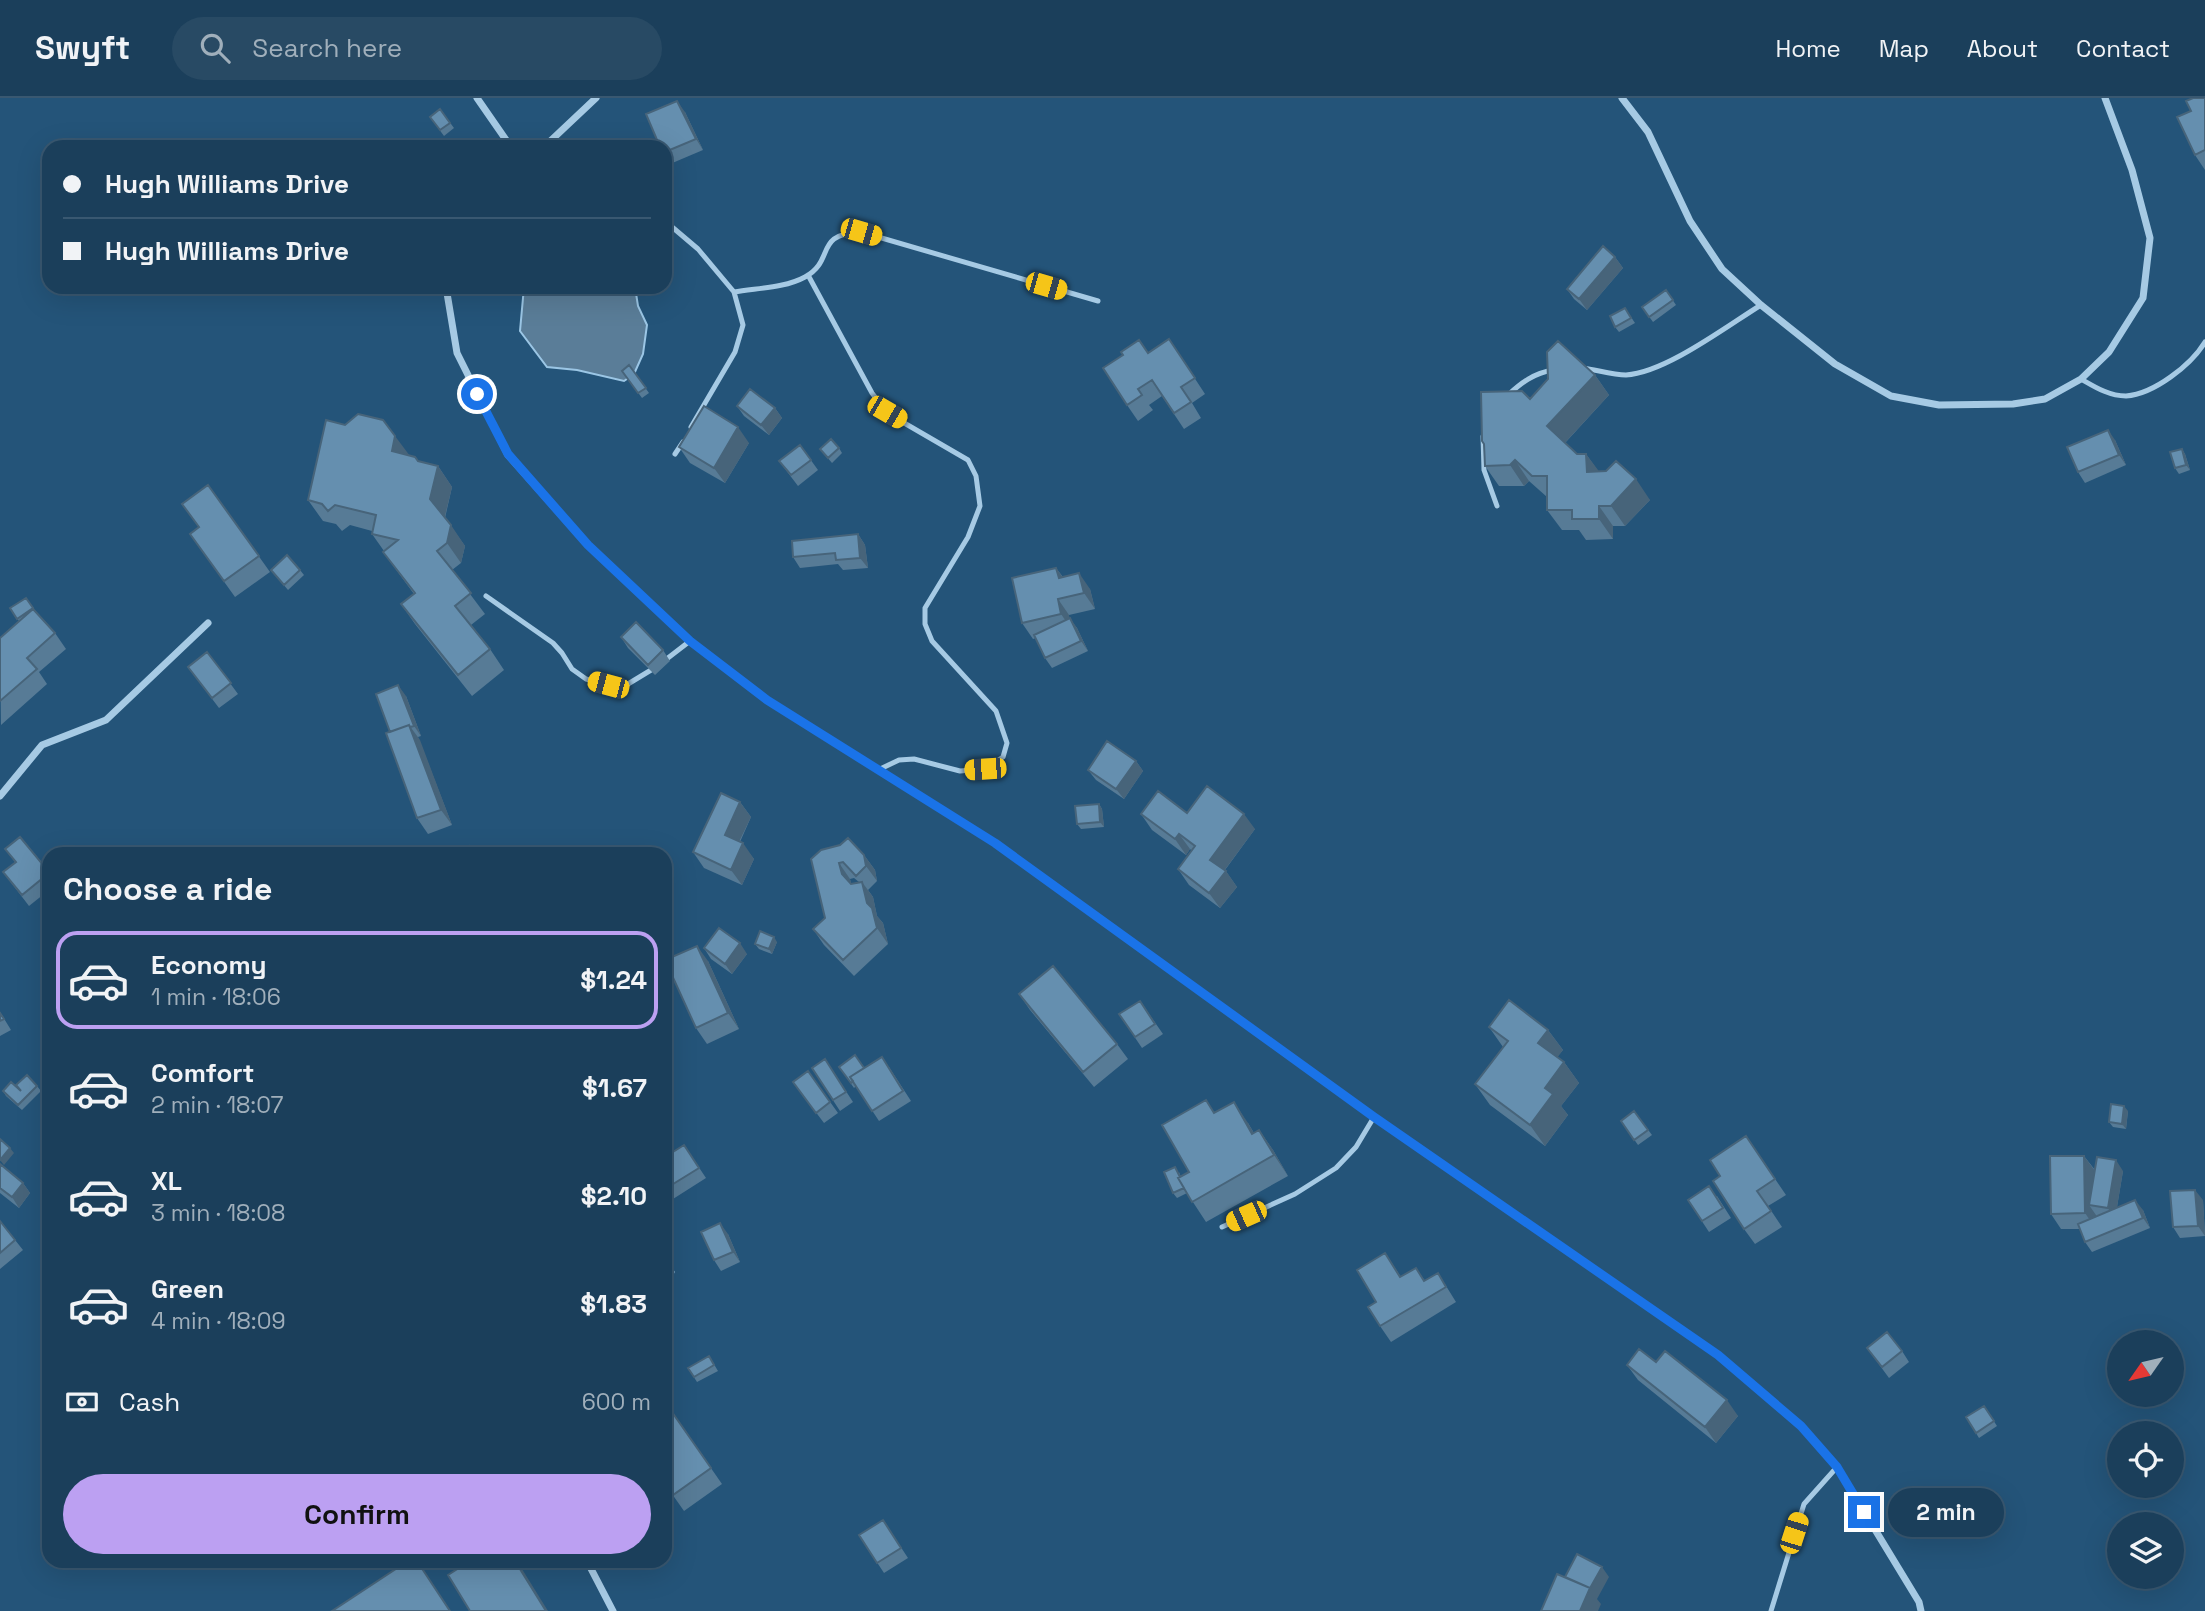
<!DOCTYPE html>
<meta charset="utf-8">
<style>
:root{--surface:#1b3f5b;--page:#284a64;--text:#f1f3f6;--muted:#a0afbb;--line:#395871;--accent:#bca0f2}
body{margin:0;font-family:"Space Grotesk",sans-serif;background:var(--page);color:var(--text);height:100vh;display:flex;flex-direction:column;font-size:26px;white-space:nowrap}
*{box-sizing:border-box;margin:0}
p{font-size:23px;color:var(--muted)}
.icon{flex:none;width:38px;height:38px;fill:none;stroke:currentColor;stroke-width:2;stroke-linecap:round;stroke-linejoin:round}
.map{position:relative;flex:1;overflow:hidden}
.sheet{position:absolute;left:42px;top:749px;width:630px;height:721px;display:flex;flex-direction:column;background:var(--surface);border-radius:21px;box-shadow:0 7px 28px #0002,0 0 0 2px var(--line)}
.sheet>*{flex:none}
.banner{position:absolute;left:42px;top:42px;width:630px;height:154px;border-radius:21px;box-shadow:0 7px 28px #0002,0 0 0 2px var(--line);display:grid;align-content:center;height:154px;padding:0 21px;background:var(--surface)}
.needle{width:46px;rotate:236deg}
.fabs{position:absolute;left:2107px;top:1232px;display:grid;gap:14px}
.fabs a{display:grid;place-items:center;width:77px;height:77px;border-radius:50%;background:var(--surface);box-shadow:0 7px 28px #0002,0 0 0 2px var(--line);font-size:35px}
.end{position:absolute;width:32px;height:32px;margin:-16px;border:9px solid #1a73e8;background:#fff;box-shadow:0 0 0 4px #fff}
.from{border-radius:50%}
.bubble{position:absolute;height:49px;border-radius:24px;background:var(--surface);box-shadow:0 7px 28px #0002,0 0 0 2px var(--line);font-size:23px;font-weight:600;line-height:49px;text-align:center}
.car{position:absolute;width:21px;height:42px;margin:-21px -10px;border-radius:9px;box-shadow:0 0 5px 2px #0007;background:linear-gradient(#f5c518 24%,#345 0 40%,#f5c518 0 76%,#345 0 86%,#f5c518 0)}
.banner b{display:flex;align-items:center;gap:24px;height:66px;font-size:26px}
.banner b+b{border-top:2px solid var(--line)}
.banner i{width:18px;height:18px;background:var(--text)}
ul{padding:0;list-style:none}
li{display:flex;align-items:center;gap:21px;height:98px;margin:0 14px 10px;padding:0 7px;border:4px solid transparent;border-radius:21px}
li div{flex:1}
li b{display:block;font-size:26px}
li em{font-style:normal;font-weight:600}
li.current{border-color:var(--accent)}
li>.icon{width:63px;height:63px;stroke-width:1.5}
h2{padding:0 21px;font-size:32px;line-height:84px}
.pay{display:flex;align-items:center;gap:18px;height:77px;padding:0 21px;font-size:26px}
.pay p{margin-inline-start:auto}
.action{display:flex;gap:14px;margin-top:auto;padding:14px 21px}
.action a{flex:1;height:80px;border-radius:42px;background:var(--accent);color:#111;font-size:28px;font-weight:600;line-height:80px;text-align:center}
header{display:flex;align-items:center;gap:42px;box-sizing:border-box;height:98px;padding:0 35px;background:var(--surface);border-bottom:2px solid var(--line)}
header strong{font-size:33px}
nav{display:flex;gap:38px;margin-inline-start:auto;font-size:24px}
.search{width:490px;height:63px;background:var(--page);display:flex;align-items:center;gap:18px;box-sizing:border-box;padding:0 24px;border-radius:38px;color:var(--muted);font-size:26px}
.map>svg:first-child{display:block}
.water{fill:#5a7d98;stroke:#9bc6e5;stroke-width:2}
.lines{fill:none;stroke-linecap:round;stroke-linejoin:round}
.lane{stroke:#a6cae4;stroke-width:5}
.street{stroke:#a6cae4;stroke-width:7}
.wall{fill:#577b96;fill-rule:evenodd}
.shaded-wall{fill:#47647a}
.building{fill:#658faf;stroke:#47647a;stroke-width:2}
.route{stroke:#1a73e8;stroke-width:9}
</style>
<header>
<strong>Swyft</strong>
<div class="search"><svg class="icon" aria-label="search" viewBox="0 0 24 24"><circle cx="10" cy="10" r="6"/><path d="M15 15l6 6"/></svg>Search here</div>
<nav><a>Home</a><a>Map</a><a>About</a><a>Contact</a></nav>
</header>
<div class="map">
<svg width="2205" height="1513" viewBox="0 0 2205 1513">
<rect width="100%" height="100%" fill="#245479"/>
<path class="water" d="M524 189H635L638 208 647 227 643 256 634 276 624 283 577 272 547 269 520 233Z"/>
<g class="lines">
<path class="lane" d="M665 123 698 151 734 194 743 227 735 254 691 329
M808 177 872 295 887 315 968 362 976 378 980 408 968 439 925 510V526L932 543 996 613 1007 645 1003 659 985 671 960 673 914 661 899 662 878 672
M734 194C757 190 785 190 805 179 836 162 813 136 861 134L1098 203
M1583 270C1597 272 1613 277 1626 277 1665 275 1727 228 1761 207
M2081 281C2095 289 2109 298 2126 298 2154 296 2191 267 2205 244
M1508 297C1521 285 1534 275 1553 272
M1483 338 1484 372 1497 408
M675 356 683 344
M486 498 553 545 562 555 572 571 586 581 609 587 628 586 656 569
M664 563 690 543
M1222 1129 1295 1096 1336 1070 1356 1049 1374 1019
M665 1176 672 1174
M1771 1513 1804 1406 1837 1369"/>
<path class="street" d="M477 0 511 49
M1622 0 1648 34 1690 123 1722 171 1761 207 1835 266 1891 298 1939 307 2013 306 2045 301 2081 281 2109 254 2143 200 2150 140 2132 72 2105 0
M544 49 596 0
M446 189 457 255 508 357 588 447 690 543 767 602 995 745 1374 1019 1718 1257 1801 1328 1837 1369 1919 1504 1921 1513
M0 698 42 647 106 622 208 525
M587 1463 613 1513"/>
</g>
<path class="wall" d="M2205 0V72L2195 57 2191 13Z
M440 11 454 30 444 38 430 19Z
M685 14 703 52 670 66 665 58V49Z
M1615 159 1623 170 1587 212 1574 201 1567 191Z
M1666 192 1676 207 1653 224 1642 209Z
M1625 210 1635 225 1619 234 1615 229Z
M1169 241 1205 296 1192 305 1201 320 1184 331 1162 298 1149 307 1153 312 1138 323 1127 307 1148 255Z
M629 267 649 295 642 300 622 273Z
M1595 277 1609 297 1565 345 1577 356H1586L1598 373 1650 402 1625 428H1613V441L1586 442 1579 432H1562L1547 412V399L1529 383 1524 388H1499L1485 368 1484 347 1482 343 1530 301Z
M737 308 775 310 782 320 769 337 744 318Z
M2115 342 2126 367 2085 385 2078 374Z
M749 345 725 385 690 365 679 349Z
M800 347 818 372 798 388 779 363Z
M839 350 842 355 832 365 820 351Z
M2182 351 2185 356 2190 372 2179 376 2175 370Z
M409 358 418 363 438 368 452 389 445 420 465 448 461 465 452 472 485 516 471 527 490 551 504 572 472 598 415 526 401 506 414 496 383 454 384 453 372 436V433L350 427 342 433 336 426 323 423 308 402Z
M208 387 270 474 235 499 190 436 199 429Z
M858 436 865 447 868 470 843 472 838 466 800 470 793 459Z
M1056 470 1063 479 1090 491 1095 511 1069 517V520L1077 530 1088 553 1052 570 1045 560 1036 540 1033 541 1022 525Z
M271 472H300L304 477 288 492Z
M10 510 33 511 55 535 66 551 39 574 47 586 1 627 0 540 19 523Z
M621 539 663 552 670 563 655 577 628 550Z
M207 554 238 596 219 610 188 569Z
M406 598 421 638 418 639 452 727 428 736 417 720 390 634Z
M1136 663 1143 673 1124 701 1096 682 1088 672Z
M740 704 751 719 740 744 754 761 742 787 704 770 693 754Z
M1099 706 1102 711 1104 729 1081 731 1077 726Z
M1187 715 1255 731 1225 772 1237 789 1220 810 1189 787 1178 771 1192 753 1190 751 1186 757 1152 732 1141 716Z
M5 751 49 774V792L29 808 3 774 15 764Z
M864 757 875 772 877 783 868 792 873 799 877 818 883 825 888 846 854 878 824 847 813 831 825 820 811 761ZM854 780 859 784 851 786 850 781Z
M777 844 772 856 759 851 755 846Z
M704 850 747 856 732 876 711 861Z
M708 863 739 931 707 946 696 930Z
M1019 896 1117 946 1128 961 1094 989 1030 912Z
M1140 903 1163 936 1142 950 1119 916Z
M0 914 11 932 0 938Z
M1489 929 1548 932 1563 952 1557 959 1564 964 1579 985 1561 1008 1568 1017 1545 1048 1490 1007 1475 986 1503 949Z
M825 961 853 1004 840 1013 812 970Z
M839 969H889L911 1003 879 1023 856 988 854 990Z
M808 973 838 1015 824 1025 793 984Z
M37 988 41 993 22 1012 6 998 3 993H20Z
M1634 1013 1652 1037 1638 1047 1621 1023Z
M2128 1013 2126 1031 2113 1029 2109 1024Z
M1215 1014 1248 1025 1254 1035 1259 1032 1273 1052 1288 1078 1206 1124 1187 1095 1177 1100 1173 1095 1179 1074 1181 1079 1189 1074Z
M1746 1038 1786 1097 1768 1108 1782 1129 1755 1146 1744 1131 1720 1078Z
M684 1047 706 1080 673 1101 665 1091Z
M2084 1058 2095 1072 2123 1073 2117 1109 2143 1112 2150 1130 2092 1154 2085 1144 2080 1131H2061L2051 1116Z
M0 1066 23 1085 30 1095 19 1110 0 1095Z
M1717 1098 1731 1120 1709 1134 1688 1102Z
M2203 1102 2205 1138 2180 1140 2173 1129Z
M0 1123 23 1152 0 1171Z
M728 1136 740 1164 721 1173 714 1162Z
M1385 1155 1401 1179 1416 1170 1425 1183 1438 1175 1456 1204 1391 1244 1380 1228 1376 1204Z
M1867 1250 1902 1253 1909 1264 1889 1280Z
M709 1258 718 1273 697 1284 688 1270Z
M1656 1264 1738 1318 1716 1345 1638 1282 1627 1267Z
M665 1304 722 1386 684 1413 665 1386Z
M1984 1308 1997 1328 1979 1340 1966 1319Z
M883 1422 908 1460 884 1475 859 1437Z"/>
<path class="shaded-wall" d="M677 3 685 14 703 52 696 41Z
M1615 159 1623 170 1587 212 1579 201Z
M1595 277 1609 297 1561 349 1547 328Z
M775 310 782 320 769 337 761 327Z
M738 329 749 345 725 385 714 370Z
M2108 332 2115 342 2126 367 2119 357Z
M395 338 410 358 392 353Z
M2182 351 2185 356 2190 372 2186 367Z
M1586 356 1601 376 1587 374Z
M1515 362 1529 383 1524 388 1510 367Z
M438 368 452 389 444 422 430 401Z
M1636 381 1650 402 1625 428 1611 408Z
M1599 408 1613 428V441L1599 421Z
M451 427 465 448 461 465 447 445Z
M858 436 865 447 868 470 860 460Z
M1056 470 1067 485 1059 480Z
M1079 475 1090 491 1095 511 1084 495Z
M1058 501 1069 517 1072 532 1061 516Z
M1070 520 1077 530 1088 553 1081 543Z
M398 587 406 598 421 638 414 628Z
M409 627 420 642 452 727 441 712Z
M1136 663 1143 673 1124 701 1116 691Z
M740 704 751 719 735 752 725 737Z
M1099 706 1102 711 1104 729 1100 724Z
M1244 716 1255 731 1221 777 1210 762Z
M1179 736 1190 751 1186 757 1175 741Z
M743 745 754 761 742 787 731 772Z
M864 757 875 772 877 783 866 768Z
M839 765 850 781 853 792 842 776Z
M1226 773 1237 789 1220 810 1209 795Z
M862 784 873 799 877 818 883 825 888 846 877 830 867 805Z
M774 839 777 844 772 856 769 851Z
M740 845 747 856 732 876 725 866Z
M697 848 708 863 739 931 728 915Z
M1548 932 1563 952 1553 965 1538 945Z
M1564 964 1579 985 1561 1008 1568 1017 1545 1048 1530 1027 1545 990Z
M1234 1004 1248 1025 1266 1056 1252 1036Z
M2124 1008 2128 1013 2126 1031 2122 1026Z
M1259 1032 1273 1052 1288 1078 1274 1057Z
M10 1050 14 1055 4 1067 0 1062Z
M2084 1058 2095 1073 2089 1107 2096 1117V1131L2085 1115Z
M2116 1062 2123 1073 2115 1121 2108 1110Z
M23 1085 30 1095 19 1110 12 1099Z
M2195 1092 2203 1102 2205 1138 2198 1128Z
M2135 1102 2143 1112 2150 1130 2143 1120Z
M720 1125 728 1136 740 1164 733 1154Z
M1727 1302 1738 1318 1716 1345 1705 1329Z
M515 1463H517L548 1513H546Z
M1602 1469 1609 1479 1597 1501 1601 1506 1598 1513H1580L1590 1490Z"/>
<path class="building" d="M2193 0H2205V52L2195 57 2177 19 2191 13 2186 3Z
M677 3 696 41 665 54V49H660L646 16Z
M440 11 450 25 440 32 430 19Z
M1603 148 1615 159 1579 201 1567 191Z
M1666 192 1673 202 1649 219 1642 209Z
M1625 210 1631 220 1615 229 1610 218Z
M1169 241 1195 280 1181 289 1191 304 1174 315 1152 282 1138 291 1142 297 1127 307 1103 270 1123 257 1121 254 1139 242 1148 255Z
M1558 243 1595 277 1547 328 1577 356H1586L1587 374 1606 373 1616 363 1636 381 1611 408H1599V421H1572V412H1547V378H1532L1515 362 1510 367 1485 368 1484 346 1482 343 1481 294 1522 293 1530 301 1548 281 1547 254Z
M629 267 646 290 638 295 622 273Z
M750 291 775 310 761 327 737 308Z
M704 308 738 329 714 370 679 349Z
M358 316 383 322 395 338 392 353 415 359 418 363 438 368 430 401 451 427 447 445 437 453 471 495 455 508 490 551 458 577 401 506 415 495 383 454 398 442 372 436 376 417 335 407 328 413 322 406 308 402 326 322 345 327Z
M2108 332 2119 357 2078 374 2067 349Z
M831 341 839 350 828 360 820 351Z
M800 347 811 362 791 377 779 363Z
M2182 351 2186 367 2175 370 2170 354Z
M208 387 259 458 224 483 190 436 199 429 182 406Z
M858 436 860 460 836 462 835 455 793 459 792 443Z
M287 457 300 472 284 487 271 472Z
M1056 470 1059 480 1079 475 1084 495 1058 501 1061 516 1022 525 1012 480Z
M26 500 33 510 17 521 10 510Z
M33 511 55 535 27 560 37 571 0 603V540Z
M1070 520 1081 543 1045 560 1034 537Z
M636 524 663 552 648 567 621 539Z
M207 554 231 585 212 600 188 569Z
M398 587 414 628 410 629 409 627 390 634 376 596Z
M409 627 441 712 417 720 386 635Z
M1107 643 1136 663 1116 691 1088 672Z
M1207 688 1244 716 1210 762 1226 773 1209 795 1178 771 1195 748 1179 736 1175 741 1141 716 1158 693 1187 715Z
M721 695 740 704 725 737 743 745 731 772 693 754Z
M1099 706 1100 724 1077 726 1075 708Z
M20 739 49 774V775L22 797 3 774 16 764 5 751Z
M848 740 864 757 866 768 856 778 843 764 839 765 842 776 851 786 862 784 867 805 872 810 877 830 843 862 813 831 825 820 811 761 821 752 840 747Z
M469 748 471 756H444Z
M719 830 740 845 725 866 704 850Z
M760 833 774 839 769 851 755 846Z
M697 848 728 915 696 930 665 862Z
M1053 868 1117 946 1083 974 1019 896Z
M1509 902 1548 932 1538 945 1564 964 1545 990 1553 996 1530 1027 1475 986 1508 943 1489 929Z
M1140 903 1155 926 1135 939 1119 916Z
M0 915 4 921 0 923Z
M855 957 864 970 850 979 853 983 851 985 839 969Z
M882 959 903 993 872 1013 850 979Z
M825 961 846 994 833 1002 812 970Z
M808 973 830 1004 816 1015 793 984Z
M27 977 37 988 18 1007 3 993 11 984 21 993 16 987Z
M1206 1002 1214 1015 1234 1004 1252 1036 1259 1032 1274 1057 1192 1104 1178 1080 1189 1074 1162 1027Z
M2111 1006 2124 1008 2122 1026 2109 1024Z
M1634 1013 1648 1032 1634 1042 1621 1023Z
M1746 1038 1775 1081 1757 1093 1771 1113 1744 1131 1713 1083 1720 1078 1710 1062Z
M0 1041 10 1050 0 1062Z
M684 1047 699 1070 665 1091V1059Z
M2050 1058H2084L2085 1115 2051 1116Z
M2097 1059 2116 1062 2108 1110 2089 1107Z
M0 1066 23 1085 12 1099 0 1090Z
M1175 1069 1180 1079 1178 1080 1184 1090 1173 1095 1164 1074Z
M1709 1088 1723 1110 1702 1123 1688 1102Z
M2195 1092 2198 1128 2173 1129 2170 1093Z
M2135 1102 2143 1120 2085 1144 2078 1126Z
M0 1123 15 1142 0 1155Z
M720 1125 733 1154 714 1162 701 1134Z
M1385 1155 1400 1179 1416 1170 1424 1183 1438 1175 1446 1189 1380 1228 1368 1209 1376 1204 1357 1172Z
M1887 1234 1902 1253 1882 1269 1867 1250Z
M1639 1251 1656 1264 1665 1253 1727 1302 1705 1329 1627 1267Z
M709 1258 714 1267 694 1279 688 1270Z
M665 1304 711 1370 673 1397 665 1386Z
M1984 1308 1994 1323 1976 1335 1966 1319Z
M883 1422 901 1450 877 1465 859 1437Z
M1577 1456 1602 1469 1589 1492 1590 1490 1565 1479Z
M408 1463H417L450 1513H332Z
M470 1463H515L546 1513H470L448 1477Z
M1557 1476 1590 1490 1580 1513H1541Z"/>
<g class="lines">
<path class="route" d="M477 296 508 356 588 447 690 543 767 602 995 745 1374 1019 1718 1257 1801 1328 1837 1369 1864 1414"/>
</g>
</svg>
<div class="fabs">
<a><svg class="needle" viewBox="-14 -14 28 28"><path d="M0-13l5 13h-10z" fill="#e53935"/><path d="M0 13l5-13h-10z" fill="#a0afbb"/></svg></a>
<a><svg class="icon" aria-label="locate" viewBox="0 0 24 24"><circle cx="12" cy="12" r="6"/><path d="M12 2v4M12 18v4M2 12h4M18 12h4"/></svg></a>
<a><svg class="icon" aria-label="layers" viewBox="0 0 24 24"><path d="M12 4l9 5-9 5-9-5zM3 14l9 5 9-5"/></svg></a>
</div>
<i class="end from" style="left:477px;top:296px"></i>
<i class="end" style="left:1864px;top:1414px"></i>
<div class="bubble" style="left:1888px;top:1390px;width:116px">2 min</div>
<i class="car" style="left:861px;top:134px;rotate:106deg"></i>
<i class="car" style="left:1046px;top:188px;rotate:106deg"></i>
<i class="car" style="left:887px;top:314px;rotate:120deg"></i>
<i class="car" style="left:608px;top:587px;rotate:285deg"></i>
<i class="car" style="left:985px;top:671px;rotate:266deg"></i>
<i class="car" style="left:1246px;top:1118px;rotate:246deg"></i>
<i class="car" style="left:1794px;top:1435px;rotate:18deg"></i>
<div class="banner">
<b><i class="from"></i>Hugh Williams Drive</b>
<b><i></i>Hugh Williams Drive</b>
</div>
<section class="sheet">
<h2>Choose a ride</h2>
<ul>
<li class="current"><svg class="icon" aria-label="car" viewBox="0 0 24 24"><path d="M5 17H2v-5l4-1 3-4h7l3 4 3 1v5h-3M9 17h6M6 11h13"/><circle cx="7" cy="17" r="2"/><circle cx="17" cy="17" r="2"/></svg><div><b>Economy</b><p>1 min · 18:06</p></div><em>$1.24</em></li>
<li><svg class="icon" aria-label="car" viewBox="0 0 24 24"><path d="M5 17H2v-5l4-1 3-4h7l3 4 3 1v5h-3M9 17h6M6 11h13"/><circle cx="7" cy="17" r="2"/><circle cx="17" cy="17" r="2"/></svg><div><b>Comfort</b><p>2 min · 18:07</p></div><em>$1.67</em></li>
<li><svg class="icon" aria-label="car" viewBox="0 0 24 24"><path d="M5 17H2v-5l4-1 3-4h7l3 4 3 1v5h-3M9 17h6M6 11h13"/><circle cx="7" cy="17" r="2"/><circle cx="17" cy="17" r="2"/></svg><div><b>XL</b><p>3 min · 18:08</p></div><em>$2.10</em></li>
<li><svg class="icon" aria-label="car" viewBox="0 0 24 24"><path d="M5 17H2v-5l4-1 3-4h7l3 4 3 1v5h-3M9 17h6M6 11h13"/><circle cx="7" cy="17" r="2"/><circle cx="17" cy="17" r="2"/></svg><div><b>Green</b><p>4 min · 18:09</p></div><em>$1.83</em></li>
</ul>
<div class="pay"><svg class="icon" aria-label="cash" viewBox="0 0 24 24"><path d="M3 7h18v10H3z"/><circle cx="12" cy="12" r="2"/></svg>Cash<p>600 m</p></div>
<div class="action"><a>Confirm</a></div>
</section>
</div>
